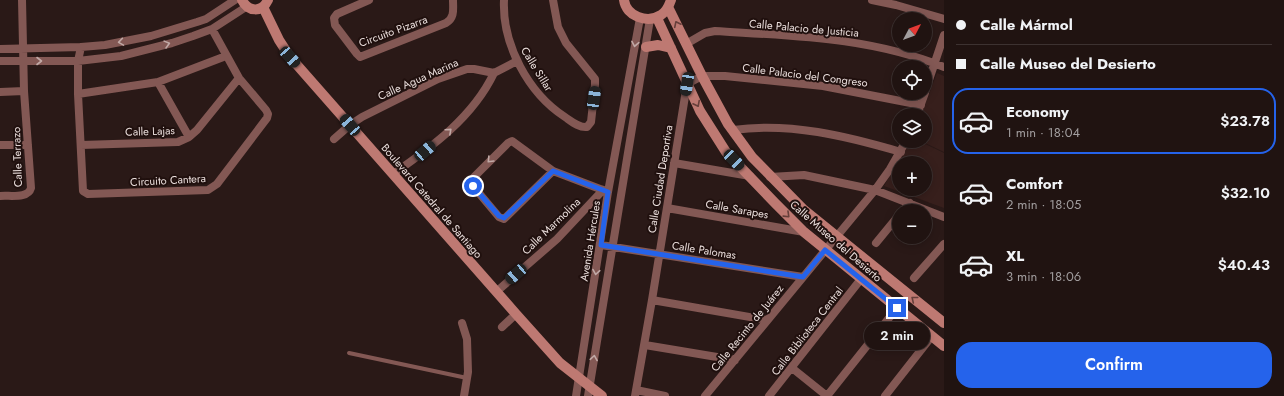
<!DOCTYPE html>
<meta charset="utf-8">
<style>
:root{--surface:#201311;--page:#281c1a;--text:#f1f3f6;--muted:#a29e9f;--line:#3d3231;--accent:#2563eb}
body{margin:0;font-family:Jost,sans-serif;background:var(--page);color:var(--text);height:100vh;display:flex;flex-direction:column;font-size:15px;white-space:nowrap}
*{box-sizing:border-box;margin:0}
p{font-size:13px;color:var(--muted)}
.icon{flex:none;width:22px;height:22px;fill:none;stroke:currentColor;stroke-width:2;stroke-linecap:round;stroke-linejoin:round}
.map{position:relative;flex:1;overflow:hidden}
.side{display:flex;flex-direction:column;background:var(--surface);width:340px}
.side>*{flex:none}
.top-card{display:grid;align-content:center;height:88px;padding:0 12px;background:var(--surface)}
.needle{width:26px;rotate:49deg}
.buttons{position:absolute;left:892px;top:12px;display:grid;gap:8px}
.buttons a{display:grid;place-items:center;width:40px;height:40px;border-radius:50%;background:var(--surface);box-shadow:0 2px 10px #0003,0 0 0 1px var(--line);font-size:20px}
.end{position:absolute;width:18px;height:18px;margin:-9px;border:5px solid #2563eb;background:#fff;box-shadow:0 0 0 2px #fff}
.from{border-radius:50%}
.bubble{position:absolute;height:28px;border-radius:14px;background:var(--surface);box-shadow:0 2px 10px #0003,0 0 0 1px var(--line);font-size:13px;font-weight:600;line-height:28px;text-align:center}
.car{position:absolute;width:12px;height:24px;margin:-12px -6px;border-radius:5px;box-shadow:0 0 3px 1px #0007;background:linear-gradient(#222 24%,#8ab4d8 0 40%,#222 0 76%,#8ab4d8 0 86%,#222 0)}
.top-card b{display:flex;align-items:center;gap:14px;height:38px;font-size:15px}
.top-card b+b{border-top:1px solid var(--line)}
.top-card i{width:10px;height:10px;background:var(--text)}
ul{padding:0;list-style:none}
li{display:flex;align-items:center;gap:12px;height:66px;margin:0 8px 6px;padding:0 4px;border:2px solid transparent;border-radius:16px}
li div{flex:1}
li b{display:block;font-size:15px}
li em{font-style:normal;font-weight:600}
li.active{border-color:var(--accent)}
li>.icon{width:36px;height:36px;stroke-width:1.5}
.button{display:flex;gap:8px;margin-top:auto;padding:8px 12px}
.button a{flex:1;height:46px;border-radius:16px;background:var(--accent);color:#fff;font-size:16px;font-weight:600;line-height:46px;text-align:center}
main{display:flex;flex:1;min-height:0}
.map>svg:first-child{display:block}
.built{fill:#371f1c;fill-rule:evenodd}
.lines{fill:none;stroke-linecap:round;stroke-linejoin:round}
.lane{stroke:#835854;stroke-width:4}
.street{stroke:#835854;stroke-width:8}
.secondary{stroke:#be7972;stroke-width:10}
.oneway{stroke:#673f3b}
.oneway2{stroke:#c1a9a6}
.route{stroke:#2563eb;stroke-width:5}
.labels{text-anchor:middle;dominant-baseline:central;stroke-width:4;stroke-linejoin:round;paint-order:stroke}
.street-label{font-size:11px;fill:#ebdfdd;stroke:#20100e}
</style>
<main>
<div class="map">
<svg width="944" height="396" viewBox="0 0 944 396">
<rect width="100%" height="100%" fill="#2a1917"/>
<path class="built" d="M937 73 944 76V152L921 141H925V115H921Z
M910 141H919L944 153V208L884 186ZM899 163H925V189H899Z"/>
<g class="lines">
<path class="lane" d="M349 353 467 378"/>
<path class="street" d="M369 0 337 14 334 18 335 25 357 54 360 57 446 23C455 18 453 9 453 0
M504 0C502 44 528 93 565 117 571 121 579 128 587 127L591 122 595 85V79L566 43 558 27 553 0
M872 0 896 5 944 19
M686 44 705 33 715 31C794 36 870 37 944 67
M81 47 78 61V94L83 191 88 194 208 190 217 184 267 118 268 114 266 110 239 78 212 29
M0 49 81 47 105 45 151 36 197 22 206 19 235 0
M0 61H78L121 56 172 43 193 36 212 29 246 7
M158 82 189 137
M0 92 24 91
M925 92 944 35
M78 94 158 82 226 56
M917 115 925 93
M733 130C790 122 846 136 901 152
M334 139 350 125 362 117 438 79 467 69H474L494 73 517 61
M0 145H28
M81 145 178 142 189 137 197 130 239 78
M674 163 750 176
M553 171 504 219 499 217 473 186 472 182 474 177 508 143 512 141 553 171 608 192
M393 174C432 147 473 117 494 73
M770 177 804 175 875 190 944 217
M0 196C10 195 28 199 31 188L24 91 22 0
M667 208 804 232
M903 211 910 203
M876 243 899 215
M601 245 803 277
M914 278 944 244
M496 292 557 239 603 190
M652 300 767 320
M462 323 467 339 468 372 464 396
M502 327 516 314
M645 345 735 360
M792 368 827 396
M636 390 665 396
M576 396 608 192 640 18
M588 396 650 19
M635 396 652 300 687 84 702 76H725L823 86 921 105
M705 396 875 190 890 169 906 141
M769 396 861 279
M827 396 897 308
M885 396 932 336"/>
<path class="secondary" d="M242 0C248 12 262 13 268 0
M624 0C626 16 647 24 661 15 666 12 669 6 671 0
M263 7 279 40 290 57 516 314 560 363 602 396
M668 7 702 76 728 124 752 157 804 210 944 323
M657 18 700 111 726 152 775 203 804 232 944 346
M646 47 658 45 671 48"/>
</g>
<defs><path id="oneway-chevron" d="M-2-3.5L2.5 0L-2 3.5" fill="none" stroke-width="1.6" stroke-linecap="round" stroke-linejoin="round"/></defs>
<g class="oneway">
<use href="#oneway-chevron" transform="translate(677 24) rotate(-116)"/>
<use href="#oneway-chevron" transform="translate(697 104) rotate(63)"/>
<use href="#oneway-chevron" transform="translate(787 215) rotate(44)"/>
<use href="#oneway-chevron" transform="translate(914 299) rotate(-141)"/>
</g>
<g class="oneway2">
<use href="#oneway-chevron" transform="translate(121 42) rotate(171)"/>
<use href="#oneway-chevron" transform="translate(167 44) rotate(-15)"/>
<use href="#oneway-chevron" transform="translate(635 44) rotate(100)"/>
<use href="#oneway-chevron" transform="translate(39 61)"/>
<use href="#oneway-chevron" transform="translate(449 131) rotate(-42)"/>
<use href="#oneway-chevron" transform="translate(490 160) rotate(134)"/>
<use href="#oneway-chevron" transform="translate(596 272) rotate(99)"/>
<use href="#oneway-chevron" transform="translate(594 358) rotate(-81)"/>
</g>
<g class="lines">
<path class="route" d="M473 186 499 216 504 218 553 171 608 192 601 245 803 277 825 250 897 308"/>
</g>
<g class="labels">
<g class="street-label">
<text transform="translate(804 28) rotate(5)">Calle Palacio de Justicia</text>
<text transform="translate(393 31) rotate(-20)">Circuito Pizarra</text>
<text transform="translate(537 69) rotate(58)">Calle Sillar</text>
<text transform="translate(805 75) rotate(7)">Calle Palacio del Congreso</text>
<text transform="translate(418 79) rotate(-24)">Calle Agua Marina</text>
<text transform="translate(150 131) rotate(-2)">Calle Lajas</text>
<text transform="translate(17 157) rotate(-92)">Calle Terrazo</text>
<text transform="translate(660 179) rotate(-81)">Calle Ciudad Deportiva</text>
<text transform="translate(168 180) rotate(-3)">Circuito Cantera</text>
<text transform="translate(432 201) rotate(49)">Boulevard Catedral de Santiago</text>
<text transform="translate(737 209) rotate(10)">Calle Sarapes</text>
<text transform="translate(551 226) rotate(-44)">Calle Marmolina</text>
<text transform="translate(590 241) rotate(-81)">Avenida Hércules</text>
<text transform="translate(836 241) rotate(41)">Calle Museo del Desierto</text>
<text transform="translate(704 250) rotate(9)">Calle Palomas</text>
<text transform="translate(747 328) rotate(-51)">Calle Recinto de Juárez</text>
<text transform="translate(807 331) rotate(-52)">Calle Biblioteca Central</text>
</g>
</g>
</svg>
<div class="buttons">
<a><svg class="needle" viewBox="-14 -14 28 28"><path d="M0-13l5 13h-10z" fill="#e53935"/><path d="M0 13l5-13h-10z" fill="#a29e9f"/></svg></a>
<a><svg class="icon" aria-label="locate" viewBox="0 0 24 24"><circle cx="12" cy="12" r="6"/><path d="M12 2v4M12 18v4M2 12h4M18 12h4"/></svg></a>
<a><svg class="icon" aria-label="layers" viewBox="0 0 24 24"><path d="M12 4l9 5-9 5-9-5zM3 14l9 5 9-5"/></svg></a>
<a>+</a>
<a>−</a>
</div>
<i class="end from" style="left:473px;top:186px"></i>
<i class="end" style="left:897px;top:308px"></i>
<div class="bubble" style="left:864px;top:322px;width:66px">2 min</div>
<i class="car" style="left:290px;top:57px;rotate:138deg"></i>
<i class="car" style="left:687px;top:84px;rotate:189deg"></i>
<i class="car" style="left:594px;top:98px;rotate:8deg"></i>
<i class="car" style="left:350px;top:125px;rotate:319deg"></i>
<i class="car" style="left:425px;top:151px;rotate:49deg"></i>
<i class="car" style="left:734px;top:160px;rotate:136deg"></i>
<i class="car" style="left:516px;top:274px;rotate:229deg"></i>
</div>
<section class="side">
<div class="top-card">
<b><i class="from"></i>Calle Mármol</b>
<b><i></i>Calle Museo del Desierto</b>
</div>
<ul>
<li class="active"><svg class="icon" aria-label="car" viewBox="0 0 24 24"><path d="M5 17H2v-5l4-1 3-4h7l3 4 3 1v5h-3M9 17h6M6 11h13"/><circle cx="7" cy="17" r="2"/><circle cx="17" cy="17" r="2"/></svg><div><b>Economy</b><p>1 min · 18:04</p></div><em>$23.78</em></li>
<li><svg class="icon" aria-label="car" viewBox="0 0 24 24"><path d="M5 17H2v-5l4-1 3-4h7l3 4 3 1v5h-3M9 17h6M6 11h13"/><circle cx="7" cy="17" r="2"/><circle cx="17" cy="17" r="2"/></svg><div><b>Comfort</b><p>2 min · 18:05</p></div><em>$32.10</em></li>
<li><svg class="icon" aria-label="car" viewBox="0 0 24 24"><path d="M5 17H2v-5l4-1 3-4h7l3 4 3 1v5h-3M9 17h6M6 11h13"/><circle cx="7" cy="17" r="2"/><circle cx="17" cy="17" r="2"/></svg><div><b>XL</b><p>3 min · 18:06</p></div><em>$40.43</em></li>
</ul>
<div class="button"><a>Confirm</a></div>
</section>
</main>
